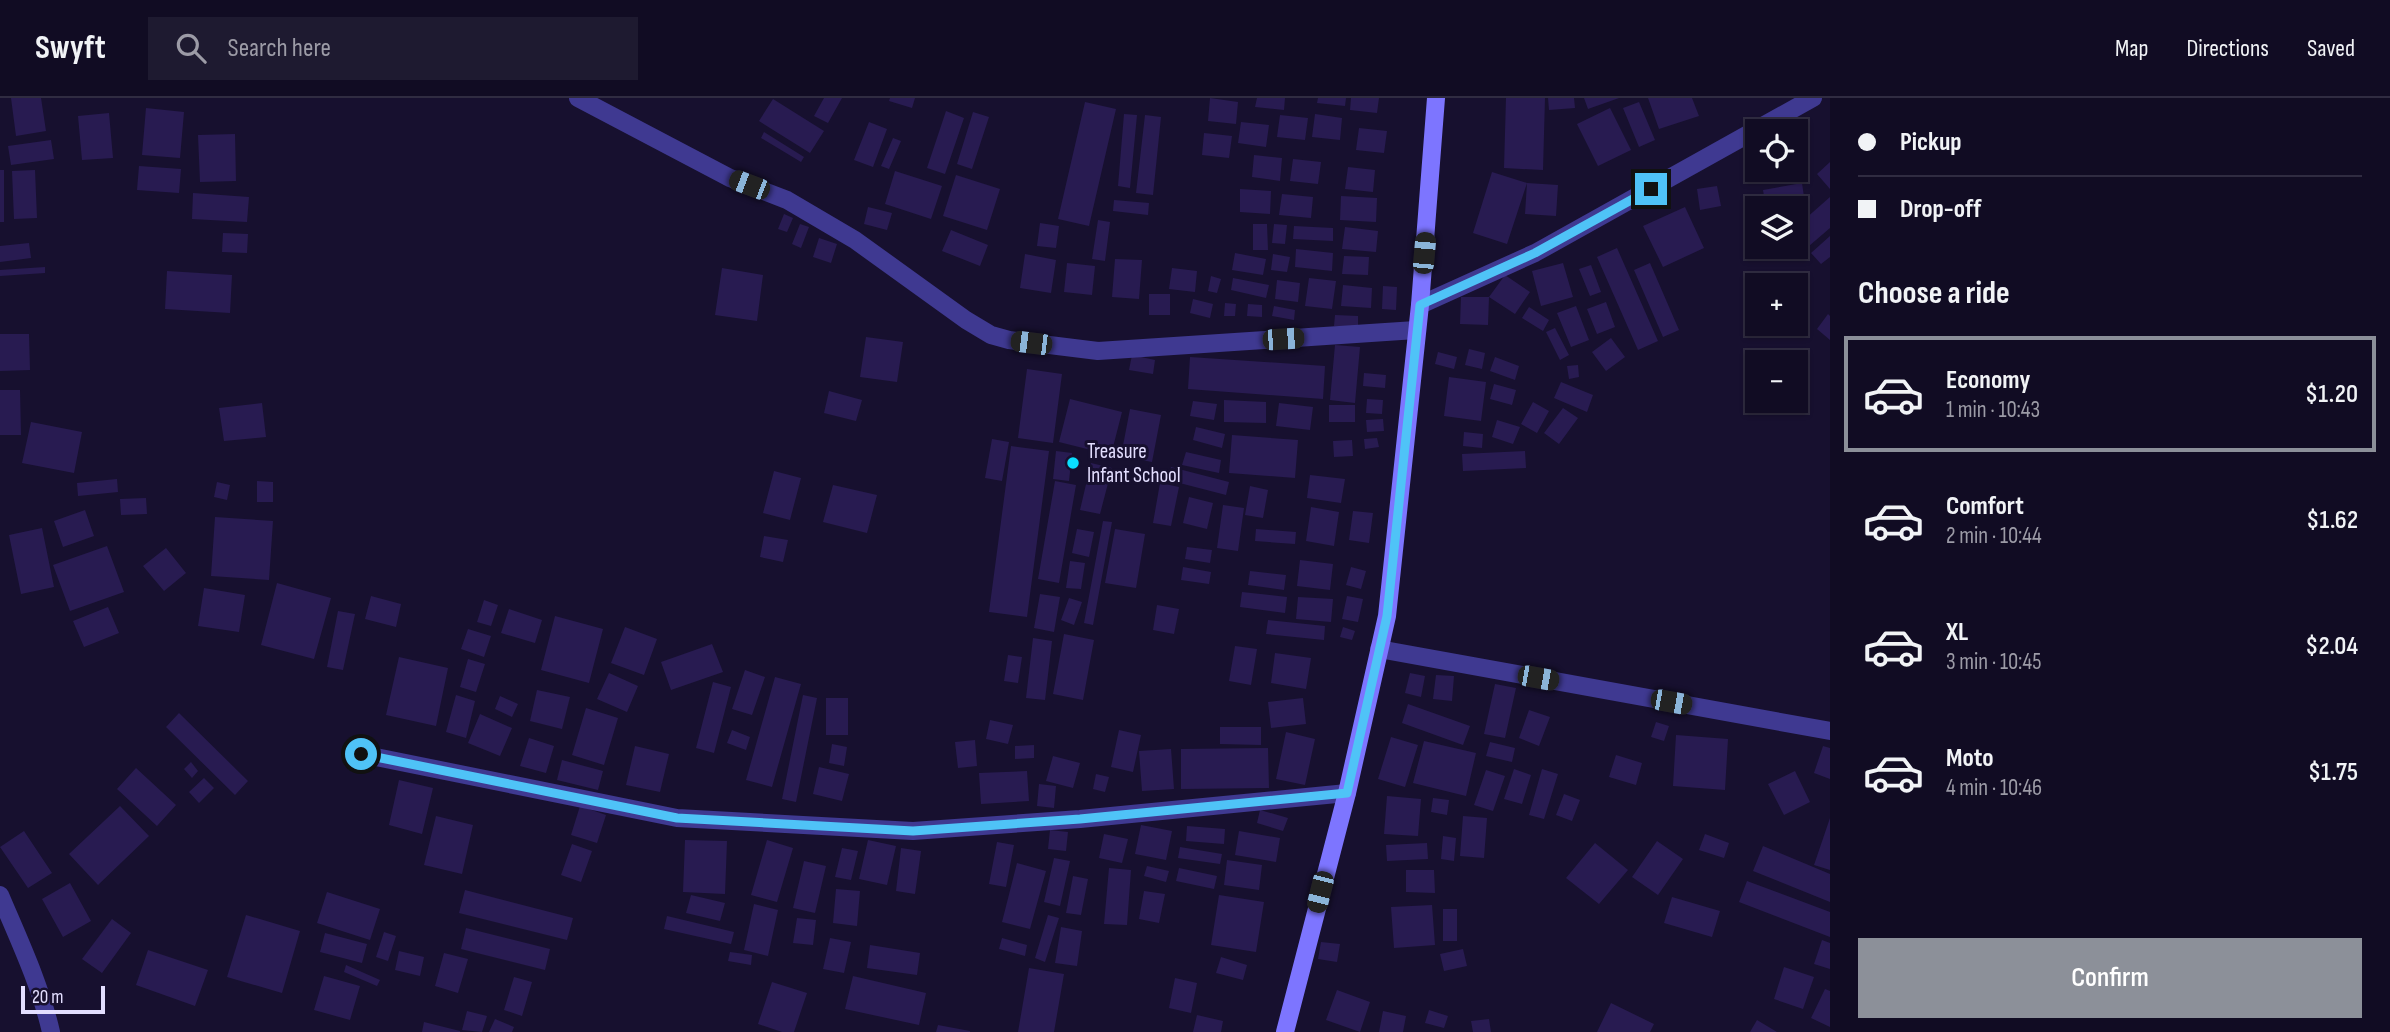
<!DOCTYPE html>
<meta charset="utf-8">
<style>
:root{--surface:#110c23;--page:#1e1a30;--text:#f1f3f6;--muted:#9c9ba6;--line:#302c41;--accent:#8c9099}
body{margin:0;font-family:"Sofia Sans Condensed",sans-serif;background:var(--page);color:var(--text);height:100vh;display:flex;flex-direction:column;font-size:26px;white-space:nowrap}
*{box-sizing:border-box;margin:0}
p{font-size:23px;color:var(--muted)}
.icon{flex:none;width:38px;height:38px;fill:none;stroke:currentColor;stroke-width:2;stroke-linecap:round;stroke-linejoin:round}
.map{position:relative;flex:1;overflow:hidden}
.panel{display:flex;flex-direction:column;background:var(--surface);width:560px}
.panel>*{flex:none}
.top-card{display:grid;align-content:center;height:154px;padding:0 28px;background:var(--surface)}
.tools{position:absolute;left:1745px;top:21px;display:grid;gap:14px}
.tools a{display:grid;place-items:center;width:63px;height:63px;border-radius:0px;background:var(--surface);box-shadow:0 2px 5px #0004,0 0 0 2px var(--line);font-size:35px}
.scale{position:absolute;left:21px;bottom:18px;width:84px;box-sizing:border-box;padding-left:7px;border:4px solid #e3deff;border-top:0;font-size:19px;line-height:24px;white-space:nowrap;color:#e3deff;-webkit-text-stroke:5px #17102f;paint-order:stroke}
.end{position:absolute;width:32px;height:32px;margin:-16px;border:9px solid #4fc3f7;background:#111;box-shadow:0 0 0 4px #111}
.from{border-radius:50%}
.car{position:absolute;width:21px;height:42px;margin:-21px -10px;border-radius:9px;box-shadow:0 0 5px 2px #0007;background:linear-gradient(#222 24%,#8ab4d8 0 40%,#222 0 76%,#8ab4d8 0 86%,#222 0)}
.top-card b{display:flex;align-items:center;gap:24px;height:66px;font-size:26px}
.top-card b+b{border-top:2px solid var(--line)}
.top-card i{width:18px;height:18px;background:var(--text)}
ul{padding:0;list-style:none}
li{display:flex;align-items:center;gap:21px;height:116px;margin:0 14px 10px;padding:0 14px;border:4px solid transparent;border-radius:0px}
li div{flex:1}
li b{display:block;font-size:26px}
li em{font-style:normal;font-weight:600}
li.active{border-color:var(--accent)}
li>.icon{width:63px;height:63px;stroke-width:1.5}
h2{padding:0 28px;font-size:32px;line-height:84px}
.primary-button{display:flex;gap:14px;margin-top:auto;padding:14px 28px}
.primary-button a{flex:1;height:80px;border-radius:0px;background:var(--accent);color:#fff;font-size:28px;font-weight:600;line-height:80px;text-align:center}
header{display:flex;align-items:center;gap:42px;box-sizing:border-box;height:98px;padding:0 35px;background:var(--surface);border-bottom:2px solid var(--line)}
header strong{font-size:33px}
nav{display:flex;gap:38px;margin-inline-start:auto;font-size:24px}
.search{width:490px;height:63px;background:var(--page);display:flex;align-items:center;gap:18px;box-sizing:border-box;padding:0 24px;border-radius:0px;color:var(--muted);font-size:26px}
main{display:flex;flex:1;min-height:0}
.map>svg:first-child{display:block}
.building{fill:#281b51}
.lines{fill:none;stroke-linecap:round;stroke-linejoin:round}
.street{stroke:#3f3991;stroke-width:18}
.secondary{stroke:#7d75ff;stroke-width:18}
.route{stroke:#4fc3f7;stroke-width:9}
.poi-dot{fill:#0adeff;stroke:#17102f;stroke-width:2.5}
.labels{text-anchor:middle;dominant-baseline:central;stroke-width:6;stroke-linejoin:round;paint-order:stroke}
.poi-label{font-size:21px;fill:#e3deff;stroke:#17102f;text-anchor:start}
</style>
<header>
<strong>Swyft</strong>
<div class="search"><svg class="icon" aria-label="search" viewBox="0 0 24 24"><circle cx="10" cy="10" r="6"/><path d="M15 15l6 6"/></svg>Search here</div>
<nav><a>Map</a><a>Directions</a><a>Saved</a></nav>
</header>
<main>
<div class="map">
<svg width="1830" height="934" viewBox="0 0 1830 934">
<rect width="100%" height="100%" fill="#17102f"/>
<path class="building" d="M11 0H41L46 33 16 38Z
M824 0H842L828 25 814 18Z
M890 0H915L912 10 889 3Z
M1210 0 1238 4 1236 26 1208 23Z
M1257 0H1285L1284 12 1255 9Z
M1318 0H1346L1345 8 1317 5Z
M1351 0H1379L1377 15 1350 12Z
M1506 0H1545L1543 72 1504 70Z
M1548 0H1574L1575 10 1549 12Z
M1584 0H1619L1588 11Z
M1648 0H1692L1699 18 1659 31Z
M773 1 824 33 810 55 759 23Z
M1085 4 1116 11 1089 128 1058 121Z
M1639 4 1655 42 1639 49 1623 10Z
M146 10 184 14 180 60 142 57Z
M1610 10 1631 52 1598 68 1577 26Z
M946 13 964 20 945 76 927 70Z
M973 14 989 19 972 71 957 66Z
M109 15 113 60 82 62 78 18Z
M1124 16 1137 17 1130 90 1118 88Z
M1315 16 1342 20 1340 42 1312 39Z
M1145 17 1161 19 1153 97 1136 95Z
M1280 17 1308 20 1305 42 1277 39Z
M869 24 887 31 873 69 854 62Z
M1241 24 1269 27 1266 49 1238 45Z
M1359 30 1387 33 1384 55 1356 52Z
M764 34 804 59 801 64 761 40Z
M1204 35 1232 38 1229 60 1202 57Z
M235 36 236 83 200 84 198 37Z
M893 40 901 43 889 71 881 68Z
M51 42 54 61 11 67 8 48Z
M1254 57 1282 60 1280 83 1252 79Z
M1293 61 1321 64 1318 86 1290 83Z
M1830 64V91L1817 76Z
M139 68 181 71 179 95 137 92Z
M1348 69 1375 72 1373 94 1345 91Z
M0 72H4V124H0Z
M35 72 37 120 14 121 12 73Z
M895 73 942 88 931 121 885 106Z
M1492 74 1527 85 1507 146 1473 135Z
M956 77 1000 91 987 132 943 118Z
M1527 85 1558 87 1556 118 1525 116Z
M1802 85 1805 106 1766 110 1763 92Z
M1717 88 1721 108 1700 112 1697 91Z
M1240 91 1271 93 1270 116 1240 114Z
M193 95 249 99 247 124 192 121Z
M1282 96 1313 99 1311 120 1279 117Z
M1341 98 1377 100 1376 124 1340 122Z
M1830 99V130L1809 148 1796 133V129Z
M1114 102 1149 105 1148 117 1113 113Z
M868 109 892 115 887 132 864 126Z
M1685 109 1704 150 1663 169 1643 128Z
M784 116 793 120 787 134 778 131Z
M1098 122 1110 124 1105 163 1092 161Z
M1040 125 1059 128 1056 150 1037 148Z
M800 126 809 129 801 150 792 146Z
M1253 126H1267L1268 152H1253Z
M1274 126 1287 127 1285 146 1272 145Z
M1294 128 1333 130V143L1293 141Z
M1345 129 1378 133 1376 154 1342 151Z
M951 132 988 147 980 168 942 153Z
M223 135 248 136 247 155 222 154Z
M1830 138V159L1821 166 1811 155Z
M819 140 837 146 831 165 813 159Z
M29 145 31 160 0 164V148Z
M1617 150 1658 243 1638 252 1597 159Z
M1296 151 1333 155 1332 173 1295 169Z
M1235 155 1266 161 1263 177 1232 172Z
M1025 156 1056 162 1051 195 1020 190Z
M1273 156 1290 159 1287 174 1271 172Z
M1344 158 1369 159 1368 177 1342 176Z
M1115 161 1142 162 1139 201 1112 199Z
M1067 165 1095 168 1092 197 1064 194Z
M1563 165 1573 199 1541 208 1532 173Z
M1650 165 1679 232 1663 239 1634 172Z
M1591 167 1601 194 1590 198 1579 171Z
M45 169V175L0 178V172Z
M722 170 763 177 757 223 715 217Z
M1172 170 1197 173 1195 194 1169 191Z
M167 173 232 177 230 215 165 211Z
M1505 177 1530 194 1515 216 1489 199Z
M1211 178 1221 181 1217 195 1208 193Z
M1233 180 1269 187 1266 200 1231 192Z
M1309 180 1336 183 1332 211 1305 208Z
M1277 182 1300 185 1298 204 1275 201Z
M1343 187 1372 190 1371 210 1341 208Z
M1383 188 1397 189 1396 212 1382 211Z
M1149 196H1170V217H1149Z
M1461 199H1489L1488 227 1460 226Z
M1193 201 1213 206 1210 220 1190 215Z
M1606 204 1615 229 1597 236 1587 211Z
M1225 205 1236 206 1235 218H1224Z
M1248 206 1262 207V219L1247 218Z
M1274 208 1295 212 1294 222 1272 218Z
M1576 208 1589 242 1571 249 1557 215Z
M1529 209 1549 222 1543 233 1522 220Z
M1828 216 1830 218V242L1817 231Z
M1335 217 1358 218V229L1334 228Z
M1555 230 1569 257 1560 262 1546 234Z
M0 236H29L30 272 0 273Z
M866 239 903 244 897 284 860 279Z
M1611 240 1625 259 1606 273 1592 254Z
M1335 247 1360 249 1355 305 1330 302Z
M1469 251 1485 255 1482 271 1465 267Z
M1438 254 1457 259 1454 271 1435 266Z
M1132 257 1155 262 1153 276 1129 272Z
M1190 259 1325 268 1323 301 1188 291Z
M1495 259 1519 268 1515 282 1490 273Z
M1578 267 1579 279 1569 281 1567 268Z
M1027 271 1062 276 1053 345 1018 340Z
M1364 275 1386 277 1385 290 1363 288Z
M1449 279 1486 284 1481 323 1444 318Z
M1561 284 1593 297 1587 314 1554 300Z
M1494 286 1516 292 1512 307 1490 301Z
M0 292H20L21 337H0Z
M829 293 862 302 856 323 824 315Z
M1070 301 1122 314 1111 357 1059 344Z
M1367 301 1383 302 1382 316 1366 315Z
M1224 302 1266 304V325L1224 324Z
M1193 303 1217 306 1214 322 1190 318Z
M1533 304 1549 313 1537 335 1521 326Z
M262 305 266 339 224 343 219 310Z
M1279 305 1313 309 1310 332 1276 328Z
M1329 307H1355V324H1329Z
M1563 310 1578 320 1559 346 1544 335Z
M1130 311 1161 317 1152 364 1121 358Z
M1383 321 1384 333 1367 334 1366 322Z
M1497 322 1520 329 1513 346 1492 339Z
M31 324 82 334 74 375 22 365Z
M1196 329 1225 336 1222 350 1193 342Z
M1464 334 1483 336 1482 350 1463 348Z
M1232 337 1298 342 1295 380 1229 375Z
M1377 340 1379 349 1365 351 1364 341Z
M992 341 1009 344 1002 383 985 380Z
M1352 342 1353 358 1334 359 1333 343Z
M1011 348 1049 353 1027 519 989 514Z
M1056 353 1072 355 1069 383 1053 381Z
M1525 353 1526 370 1463 373 1462 356Z
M1186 354 1221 362 1219 375 1182 367Z
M1091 365 1112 370 1100 416 1080 412Z
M1171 369 1229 384 1226 397 1168 382Z
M774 373 801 380 790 422 763 415Z
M1310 377 1345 381 1341 405 1307 400Z
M117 381 118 394 78 398 77 385Z
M257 383 273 384V404H257Z
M1055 383 1076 387 1059 485 1038 481Z
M217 384 230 387 227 402 214 399Z
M1160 385 1179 389 1171 428 1153 425Z
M833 387 877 397 867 435 823 424Z
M1250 388 1268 392 1263 420 1245 417Z
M1189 399 1213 405 1207 431 1183 425Z
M146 400 147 416 121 417 120 401Z
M1223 407 1244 410 1238 453 1217 450Z
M1311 409 1339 414 1334 448 1306 443Z
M85 412 94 438 63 449 54 423Z
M1353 413 1373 415 1369 445 1349 442Z
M215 419 273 423 269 482 211 478Z
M1103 423 1112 424 1093 527 1084 525Z
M42 430 54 489 21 496 9 437Z
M1077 431 1094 434 1089 459 1072 455Z
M1115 431 1145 436 1136 490 1105 485Z
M1256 431 1296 434 1295 446 1255 443Z
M764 438 788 442 783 464 760 459Z
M107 448 124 494 70 513 53 467Z
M1187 449 1212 452 1210 465 1185 461Z
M166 450 186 475 164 493 143 468Z
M1300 462 1333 466 1330 492 1297 488Z
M1070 463 1085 465 1081 491 1066 490Z
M1183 469 1211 474 1209 486 1181 482Z
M1351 469 1366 473 1361 491 1346 487Z
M1250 473 1286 477 1284 492 1248 487Z
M277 485 331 500 314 561 261 547Z
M204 490 245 497 239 534 198 528Z
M1242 494 1287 499 1285 515 1240 509Z
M1040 496 1060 499 1054 534 1034 530Z
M371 498 401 506 396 529 365 521Z
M1347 498 1363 501 1358 524 1342 521Z
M1298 499 1333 501 1331 524 1296 521Z
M1069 500 1082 504 1074 527 1061 522Z
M484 502 498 507 491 528 477 524Z
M1157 507 1179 511 1174 536 1153 532Z
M108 509 119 535 84 549 73 523Z
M509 511 542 522 535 545 501 535Z
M338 513 355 516 343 572 327 569Z
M555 518 603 531 589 585 541 572Z
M1268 522 1325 528 1324 542 1266 536Z
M625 529 657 541 644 577 611 565Z
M1343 529 1355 533 1352 542 1340 539Z
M468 531 491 538 484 559 461 551Z
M1064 536 1094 542 1083 602 1053 596Z
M1033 540 1052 543 1045 602 1026 600Z
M712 546 723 574 671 592 661 564Z
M1235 548 1257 551 1251 587 1229 583Z
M1275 555 1311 560 1306 591 1271 585Z
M1008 557 1022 559 1018 585 1004 583Z
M399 559 448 570 436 628 386 617Z
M468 561 485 566 476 594 460 589Z
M745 572 765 579 752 617 732 611Z
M609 575 638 588 627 614 597 601Z
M1410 575 1425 578 1421 599 1405 595Z
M1436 577 1454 578 1452 603 1433 601Z
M775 579 801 586 772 689 746 682Z
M713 584 731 589 714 655 696 650Z
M1495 586 1516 590 1505 640 1484 636Z
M537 592 570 599 562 631 530 623Z
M456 597 475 603 466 640 446 634Z
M803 597 817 600 796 704 782 701Z
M500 598 518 606 512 619 495 611Z
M826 600H848V637H826Z
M1303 600 1306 626 1271 630 1268 604Z
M1408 606 1470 628 1463 647 1402 625Z
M586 610 618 620 604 667 572 657Z
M1529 612 1550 619 1539 648 1519 640Z
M179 615 248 683 235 697 166 629Z
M480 616 512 630 500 658 468 645Z
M990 622 1013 627 1008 646 986 641Z
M1656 624 1669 628 1664 643 1651 639Z
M1220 629H1261V647L1220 646Z
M732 632 750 639 746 652 727 645Z
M1119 632 1141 637 1133 674 1111 669Z
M1286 634 1315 641 1305 687 1276 681Z
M1676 637 1728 641 1725 692 1673 688Z
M1391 639 1418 647 1405 689 1378 681Z
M529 640 554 648 546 675 520 668Z
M975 642 977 668 958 670 955 644Z
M1424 643 1476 655 1466 698 1413 685Z
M1490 644 1515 650 1512 664 1486 658Z
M832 646 847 649 844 668 829 665Z
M1034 647V660L1015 661V648Z
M635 648 669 656 660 694 626 687Z
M1823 648 1830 650V681L1814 675Z
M1268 650 1269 690 1181 691V651Z
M1171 651 1174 691 1142 693 1139 653Z
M1616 657 1642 665 1636 687 1609 679Z
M1053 658 1080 665 1073 690 1046 683Z
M562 662 603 673 598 692 557 682Z
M191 664 198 673 192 680 184 671Z
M819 669 849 676 842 703 813 696Z
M136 670 176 707 157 728 117 691Z
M1514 671 1531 677 1522 706 1504 701Z
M1542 671 1558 676 1544 721 1529 717Z
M1486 672 1505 678 1493 713 1474 707Z
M1027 673 1029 703 981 706 979 675Z
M1795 673 1810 704 1784 717 1768 686Z
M1096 676 1109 679 1105 694 1093 691Z
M204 680 214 690 199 705 189 694Z
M399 682 433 690 422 736 389 727Z
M1039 686 1056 688 1054 710 1037 708Z
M1564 696 1580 702 1572 723 1556 717Z
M1387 698 1421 701 1418 738 1384 736Z
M1433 700 1449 702 1447 717 1431 714Z
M120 708 149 738 98 787 69 756Z
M580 708 606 717 597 745 571 737Z
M1260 712 1288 720 1283 733 1257 725Z
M436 718 473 727 462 776 424 767Z
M1463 718 1487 720 1484 760 1460 758Z
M1830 720V772L1814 767Z
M1141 727 1172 733 1166 762 1135 756Z
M1187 728 1225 731 1224 746 1186 743Z
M1050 732 1068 734 1066 753 1048 751Z
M24 733 52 775 28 790 0 749Z
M1239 733 1280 740 1276 764 1235 757Z
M1104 736 1128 741 1122 765 1099 760Z
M1705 736 1729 745 1724 760 1699 752Z
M1443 738 1456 740 1454 763 1441 761Z
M685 742 727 743 725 796 683 794Z
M767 742 793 750 777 804 751 797Z
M868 742 896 748 887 787 859 781Z
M1657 743 1683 761 1658 797 1632 779Z
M997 744 1014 747 1006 789 989 786Z
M1427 745 1428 761 1387 763 1386 747Z
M1595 745 1628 772 1599 806 1566 780Z
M572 746 592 753 581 784 561 777Z
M1763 748 1830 776V804L1753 773Z
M1180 749 1222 756 1220 766 1178 760Z
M842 750 858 753 851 782 835 779Z
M901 750 921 753 915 796 896 793Z
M1054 760 1070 763 1060 808 1044 804Z
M1227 762 1262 767 1259 792 1224 787Z
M804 763 826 768 815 815 793 810Z
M1017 765 1046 773 1030 831 1002 824Z
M1147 768 1169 773 1166 784 1144 778Z
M1109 770 1131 772 1127 827 1104 826Z
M1179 770 1217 778 1214 791 1176 783Z
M1406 772H1434L1435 795 1406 794Z
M1073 778 1088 781 1081 817 1066 815Z
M1747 783 1830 814V839L1739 804Z
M70 785 91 823 63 839 42 801Z
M836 791 860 793 857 828 833 825Z
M465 792 573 820 567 842 459 815Z
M1144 793 1165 796 1159 825 1139 821Z
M327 794 380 811 370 842 317 825Z
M691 797 725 805 720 823 686 815Z
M1219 797 1264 804 1256 854 1211 847Z
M1672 799 1720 813 1712 839 1664 825Z
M754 806 778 812 768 858 744 852Z
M1432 807 1435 847 1394 850 1391 809Z
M1443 811H1457V843H1443Z
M246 817 300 833 282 895 227 879Z
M1048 817 1059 820 1045 864 1035 860Z
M667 818 734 834 731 846 664 831Z
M797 820 816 822 813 847 793 845Z
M112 821 131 835 102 875 82 861Z
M1061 829 1082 833 1077 868 1055 865Z
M466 830 550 851 545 872 461 851Z
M384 834 396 838 388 863 376 859Z
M325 835 367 846 362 865 320 854Z
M830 840 851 844 844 875 823 871Z
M1002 840 1027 847 1025 858 999 851Z
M1822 842 1830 845V871L1814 866Z
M1321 844 1340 846 1337 864 1318 861Z
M870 847 920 855 917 877 867 870Z
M1463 851 1467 868 1444 873 1440 856Z
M148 852 208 872 195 908 136 887Z
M399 853 424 859 420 878 395 872Z
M730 854 752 857 751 867 728 863Z
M444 855 468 861 458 895 435 888Z
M1221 859 1247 867 1243 882 1216 875Z
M346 867 380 882 377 888 344 874Z
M1784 869 1814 879 1803 911 1774 901Z
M1029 870 1064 876 1054 934H1018Z
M324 878 360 888 350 922 314 912Z
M853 878 926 895 919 927 845 911Z
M514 879 532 884 522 918 504 912Z
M1175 880 1197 885 1191 915 1169 910Z
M772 884 807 895 794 934H782L758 926Z
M1825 891 1830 893V929L1811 920Z
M1337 892 1370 904 1360 934 1326 922Z
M1611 905 1654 926 1650 934H1597Z
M1429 912 1448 918 1444 930 1425 925Z
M467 913 487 918 482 934 462 932Z
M1383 913 1406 918 1403 934H1379Z
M1197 917 1223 923 1221 934H1193Z
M495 921 514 929 512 934H489Z
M1489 921 1491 934H1473L1471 923Z
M1757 922 1777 934H1750Z
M424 924 460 933V934H422Z
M938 927 970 933V934H936Z"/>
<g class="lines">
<path class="street" d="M578 0 730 80 787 102 855 142 966 222 991 237 1009 242 1098 253 1416 232
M1420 207 1535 155 1813 0
M1379 551 1830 633
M361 656 677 720 913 733 1080 721 1347 695
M0 797C19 842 40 886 51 934"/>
<path class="secondary" d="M1285 934 1347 695 1387 518 1420 207 1436 0"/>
</g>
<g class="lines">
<path class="route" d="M361 656 677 720 913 733 1080 721 1347 695 1387 518 1420 207 1535 155 1651 91"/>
</g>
<circle class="poi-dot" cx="1073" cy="365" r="7"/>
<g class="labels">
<g class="poi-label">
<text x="1087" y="353">Treasure<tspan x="1087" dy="24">Infant School</tspan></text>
</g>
</g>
</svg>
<div class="tools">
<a><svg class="icon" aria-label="locate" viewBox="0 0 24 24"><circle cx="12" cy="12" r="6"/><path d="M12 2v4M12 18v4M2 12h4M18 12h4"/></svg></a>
<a><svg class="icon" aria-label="layers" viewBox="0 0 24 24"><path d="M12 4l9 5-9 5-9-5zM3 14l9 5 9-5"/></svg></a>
<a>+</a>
<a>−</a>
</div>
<div class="scale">20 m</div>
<i class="end from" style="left:361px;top:656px"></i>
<i class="end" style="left:1651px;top:91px"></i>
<i class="car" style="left:749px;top:87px;rotate:291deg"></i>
<i class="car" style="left:1424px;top:155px;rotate:5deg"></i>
<i class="car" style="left:1283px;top:241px;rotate:86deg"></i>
<i class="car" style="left:1031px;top:245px;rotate:277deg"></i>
<i class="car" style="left:1538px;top:580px;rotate:100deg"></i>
<i class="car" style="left:1671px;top:604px;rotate:100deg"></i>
<i class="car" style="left:1320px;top:794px;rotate:194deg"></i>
</div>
<section class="panel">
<div class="top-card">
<b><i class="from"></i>Pickup</b>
<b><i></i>Drop-off</b>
</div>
<h2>Choose a ride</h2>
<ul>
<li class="active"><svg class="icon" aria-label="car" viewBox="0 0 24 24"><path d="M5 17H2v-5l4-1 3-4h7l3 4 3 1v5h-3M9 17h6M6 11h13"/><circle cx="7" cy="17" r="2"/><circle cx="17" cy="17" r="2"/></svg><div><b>Economy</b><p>1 min · 10:43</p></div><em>$1.20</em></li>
<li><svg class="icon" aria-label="car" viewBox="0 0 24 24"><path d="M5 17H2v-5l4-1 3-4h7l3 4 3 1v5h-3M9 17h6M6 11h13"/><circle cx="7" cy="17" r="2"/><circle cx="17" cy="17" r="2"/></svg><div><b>Comfort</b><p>2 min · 10:44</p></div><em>$1.62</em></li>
<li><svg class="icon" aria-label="car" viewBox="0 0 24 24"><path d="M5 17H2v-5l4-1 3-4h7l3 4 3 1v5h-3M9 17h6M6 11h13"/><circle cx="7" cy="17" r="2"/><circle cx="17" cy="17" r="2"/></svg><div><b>XL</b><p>3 min · 10:45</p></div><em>$2.04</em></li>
<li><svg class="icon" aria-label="car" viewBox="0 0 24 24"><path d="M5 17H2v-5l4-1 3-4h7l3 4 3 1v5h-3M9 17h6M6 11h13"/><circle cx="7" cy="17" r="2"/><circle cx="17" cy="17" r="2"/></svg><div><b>Moto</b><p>4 min · 10:46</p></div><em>$1.75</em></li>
</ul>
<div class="primary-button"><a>Confirm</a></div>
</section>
</main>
